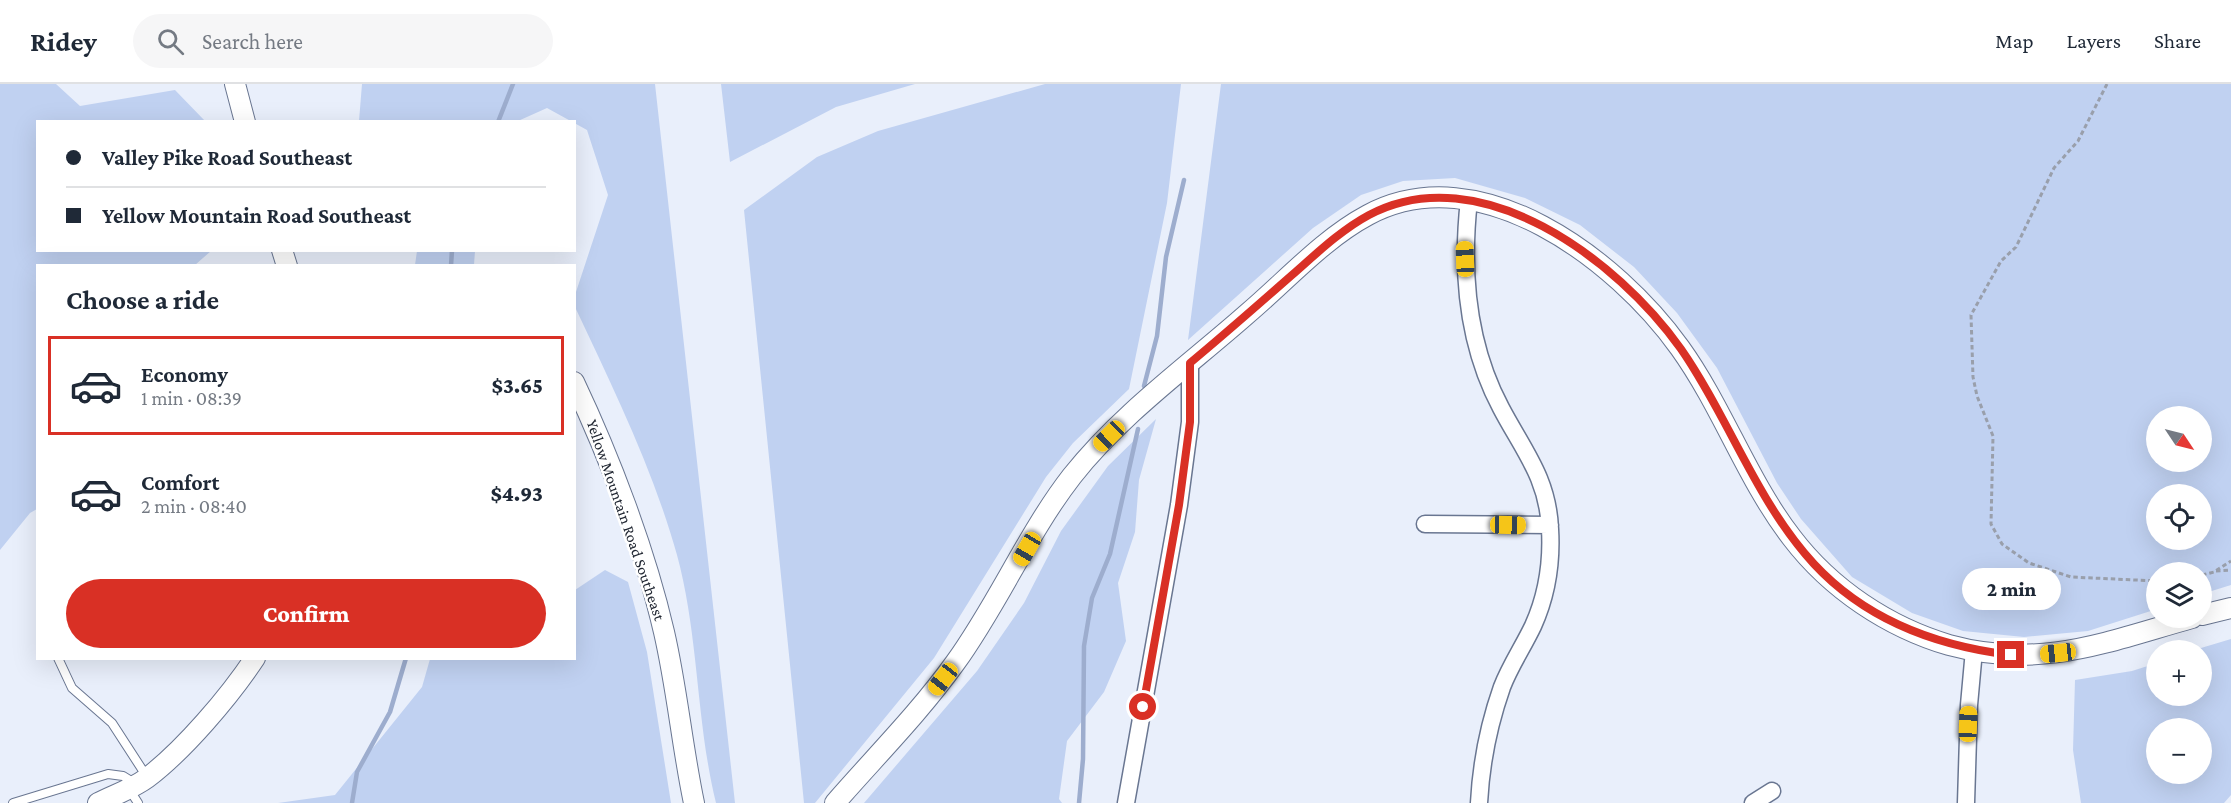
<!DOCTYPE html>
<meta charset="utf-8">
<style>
:root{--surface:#fff;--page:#f6f6f7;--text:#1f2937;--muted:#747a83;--line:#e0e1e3;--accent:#d93025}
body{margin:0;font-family:"Crimson Pro",serif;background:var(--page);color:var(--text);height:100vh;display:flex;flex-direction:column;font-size:22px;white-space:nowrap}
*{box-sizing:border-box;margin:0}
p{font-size:20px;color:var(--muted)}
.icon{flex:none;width:33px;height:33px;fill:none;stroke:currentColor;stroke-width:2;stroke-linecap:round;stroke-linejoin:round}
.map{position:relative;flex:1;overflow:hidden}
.details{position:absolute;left:36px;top:180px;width:540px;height:396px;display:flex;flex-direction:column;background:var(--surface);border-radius:0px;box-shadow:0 6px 24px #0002}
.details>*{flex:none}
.banner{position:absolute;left:36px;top:36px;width:540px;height:132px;border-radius:0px;box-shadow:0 6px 24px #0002;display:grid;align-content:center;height:132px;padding:0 30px;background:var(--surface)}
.needle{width:39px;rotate:125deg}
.fabs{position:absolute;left:2146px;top:322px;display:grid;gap:12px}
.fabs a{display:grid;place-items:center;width:66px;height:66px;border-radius:50%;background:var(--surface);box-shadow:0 6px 24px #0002;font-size:30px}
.end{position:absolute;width:27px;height:27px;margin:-14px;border:8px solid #d93025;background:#fff;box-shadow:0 0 0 3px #fff}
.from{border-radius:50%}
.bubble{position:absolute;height:42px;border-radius:21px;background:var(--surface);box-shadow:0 6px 24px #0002;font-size:20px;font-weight:800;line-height:42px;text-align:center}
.car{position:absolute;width:18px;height:36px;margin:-18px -9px;border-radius:8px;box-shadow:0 0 4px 2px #0007;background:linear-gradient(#f5c518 24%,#345 0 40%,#f5c518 0 76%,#345 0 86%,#f5c518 0)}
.banner b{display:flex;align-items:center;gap:21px;height:57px;font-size:22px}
.banner b+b{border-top:2px solid var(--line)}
.banner i{width:15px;height:15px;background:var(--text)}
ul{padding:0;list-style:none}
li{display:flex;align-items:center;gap:18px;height:99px;margin:0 12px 9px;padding:0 18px;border:3px solid transparent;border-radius:0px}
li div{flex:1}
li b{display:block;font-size:22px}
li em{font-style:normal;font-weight:800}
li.current{border-color:var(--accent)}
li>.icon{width:54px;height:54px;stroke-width:1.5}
h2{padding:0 30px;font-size:27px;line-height:72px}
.primary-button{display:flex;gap:12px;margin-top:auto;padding:12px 30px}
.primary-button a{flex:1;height:69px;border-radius:36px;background:var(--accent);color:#fff;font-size:24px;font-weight:800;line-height:69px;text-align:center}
header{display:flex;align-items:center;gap:36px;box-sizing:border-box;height:84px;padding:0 30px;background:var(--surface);border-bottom:2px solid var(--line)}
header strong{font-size:28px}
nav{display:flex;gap:33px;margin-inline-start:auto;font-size:21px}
.search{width:420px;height:54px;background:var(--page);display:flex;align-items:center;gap:15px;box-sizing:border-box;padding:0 21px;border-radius:33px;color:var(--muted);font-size:22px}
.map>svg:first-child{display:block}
.green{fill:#c0d1f1;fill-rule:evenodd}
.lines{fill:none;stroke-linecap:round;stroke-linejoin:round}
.stream{stroke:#9dadce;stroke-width:4.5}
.service-casing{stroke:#697691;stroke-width:10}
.minor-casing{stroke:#697691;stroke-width:19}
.tertiary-casing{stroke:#697691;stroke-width:22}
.path{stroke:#999fab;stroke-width:3;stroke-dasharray:4.5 3;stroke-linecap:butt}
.service{stroke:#fff;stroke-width:8}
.minor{stroke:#fff;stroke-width:16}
.tertiary{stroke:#fff;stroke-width:20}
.route{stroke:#d93025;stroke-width:8}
.labels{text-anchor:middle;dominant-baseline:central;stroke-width:5;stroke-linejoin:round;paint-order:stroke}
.street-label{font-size:16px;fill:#222833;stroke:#fff}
</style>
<header>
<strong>Ridey</strong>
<div class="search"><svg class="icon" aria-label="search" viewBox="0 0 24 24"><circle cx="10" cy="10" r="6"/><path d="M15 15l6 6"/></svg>Search here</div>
<nav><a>Map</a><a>Layers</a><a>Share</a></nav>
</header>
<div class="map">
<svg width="2231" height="719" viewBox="0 0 2231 719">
<rect width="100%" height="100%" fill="#e9effb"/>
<path class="green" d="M0 0H56L80 22 175 6 205 37 38 38V166L211 167 195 181 38 182 37 425 30 429 0 466Z
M362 0H655L735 719H716C696 638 699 552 677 471 653 385 613 304 575 223V211L608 111 587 46 547 24 518 37H359Z
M721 0H915L836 23 730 78Z
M1045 0H1181L1167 119 1129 305 1073 359 1046 393 934 574 815 719H804L744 126 817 73 878 47Z
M1221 0H2231V501L2202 510V489H2157V525L2088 547 2024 553 1963 547 1912 529 1852 493 1801 435 1777 399 1717 284 1677 229 1634 183 1580 141 1525 114 1455 94 1403 97 1361 111 1313 144 1188 256ZM2157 333H2202V378H2157ZM2157 411H2202V456H2157Z
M417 167H475L474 181H415Z
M1156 335 1139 396 1135 448 1118 499 1126 557 1104 608 1067 657 1059 715 1062 719H864L977 587 1024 519 1061 447 1108 382Z
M605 486 628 498 647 568 671 719H278L335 711 422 603 430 575 574 574 575 506Z
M2231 555V711L2224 719H2081L2073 666 2075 596 2132 587 2157 579V612H2202V567H2191ZM2157 645H2202V690H2157Z"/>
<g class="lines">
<path class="stream" d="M498 38 513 0
M451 182 452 166
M1144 302 1157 252 1166 173 1184 96
M352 719 357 688 390 628 406 574
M1079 719 1083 675 1084 562 1092 514 1110 470 1138 345"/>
<g class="service-casing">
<path id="service" d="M58 574 72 604 112 639 147 693
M129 705 138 719
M13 719 108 690 123 692 136 700"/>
</g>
<g class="minor-casing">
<path id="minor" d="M1469 116C1461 187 1467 260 1501 324 1523 366 1548 394 1550 445 1552 479 1547 511 1533 542 1523 563 1510 582 1502 603 1489 640 1481 680 1479 719
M1425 440 1550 441
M1126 719 1179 421 1190 338V279
M1753 719 1772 707
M1966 719 1969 621 1974 566"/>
</g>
<g class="tertiary-casing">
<path id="tertiary" d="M235 0 245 38
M282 166 287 182
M574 298C610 374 645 466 664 548 677 604 682 662 694 719
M2202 531 2231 524
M98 719C114 711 132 705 147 694 184 666 229 613 255 574
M835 719C875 673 919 629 955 579 998 520 1027 450 1072 392 1121 330 1188 282 1247 230 1286 197 1323 155 1368 131 1480 71 1617 176 1680 264 1723 324 1747 396 1792 454 1831 505 1888 543 1949 561 2041 586 2106 558 2192 534"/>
</g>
<path class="path" d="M2107 0 2078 57 2054 84 2016 163 2001 177 1971 231 1973 293 1977 312 1993 352 1991 440 2002 460 2029 479 2071 493 2157 497
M2216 487 2231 486
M2202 491 2214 488 2231 477"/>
<use href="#service" class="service"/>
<use href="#minor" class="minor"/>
<use href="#tertiary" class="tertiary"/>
</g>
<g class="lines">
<path class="route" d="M1143 623 1179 421 1190 338V279C1225 250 1259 220 1292 191 1316 170 1341 146 1369 131 1480 72 1618 176 1681 265 1729 334 1756 417 1814 480 1866 536 1937 562 2011 571"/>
</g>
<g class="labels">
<g class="street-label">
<text transform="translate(626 436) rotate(71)">Yellow Mountain Road Southeast</text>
</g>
</g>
</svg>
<div class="fabs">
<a><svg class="needle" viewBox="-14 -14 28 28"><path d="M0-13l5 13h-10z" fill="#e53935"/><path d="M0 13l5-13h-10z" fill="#747a83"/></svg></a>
<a><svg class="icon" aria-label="locate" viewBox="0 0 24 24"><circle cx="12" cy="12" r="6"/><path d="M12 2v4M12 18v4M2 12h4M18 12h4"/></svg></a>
<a><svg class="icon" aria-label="layers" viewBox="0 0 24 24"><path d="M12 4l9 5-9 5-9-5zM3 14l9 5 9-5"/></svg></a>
<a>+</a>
<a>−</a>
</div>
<i class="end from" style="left:1143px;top:623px"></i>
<i class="end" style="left:2011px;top:571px"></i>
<div class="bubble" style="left:1962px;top:484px;width:99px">2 min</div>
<i class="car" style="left:1465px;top:175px;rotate:358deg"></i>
<i class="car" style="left:1109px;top:352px;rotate:226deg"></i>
<i class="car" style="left:1508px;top:441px;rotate:91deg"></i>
<i class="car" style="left:1027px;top:465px;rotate:210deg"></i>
<i class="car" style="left:2058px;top:569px;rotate:264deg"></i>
<i class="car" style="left:943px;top:595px;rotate:218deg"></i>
<i class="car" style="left:1968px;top:640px;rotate:2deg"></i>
<div class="banner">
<b><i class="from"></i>Valley Pike Road Southeast</b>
<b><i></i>Yellow Mountain Road Southeast</b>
</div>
<section class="details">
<h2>Choose a ride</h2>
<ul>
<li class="current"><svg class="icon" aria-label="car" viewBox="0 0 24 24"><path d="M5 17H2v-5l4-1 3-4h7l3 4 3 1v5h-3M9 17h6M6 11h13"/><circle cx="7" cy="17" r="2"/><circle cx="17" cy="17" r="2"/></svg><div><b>Economy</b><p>1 min · 08:39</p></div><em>$3.65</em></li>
<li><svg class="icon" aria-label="car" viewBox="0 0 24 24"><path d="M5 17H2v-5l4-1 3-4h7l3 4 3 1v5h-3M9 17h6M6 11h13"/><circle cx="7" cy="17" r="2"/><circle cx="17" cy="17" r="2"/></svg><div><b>Comfort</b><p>2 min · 08:40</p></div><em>$4.93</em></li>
</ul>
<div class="primary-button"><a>Confirm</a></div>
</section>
</div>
